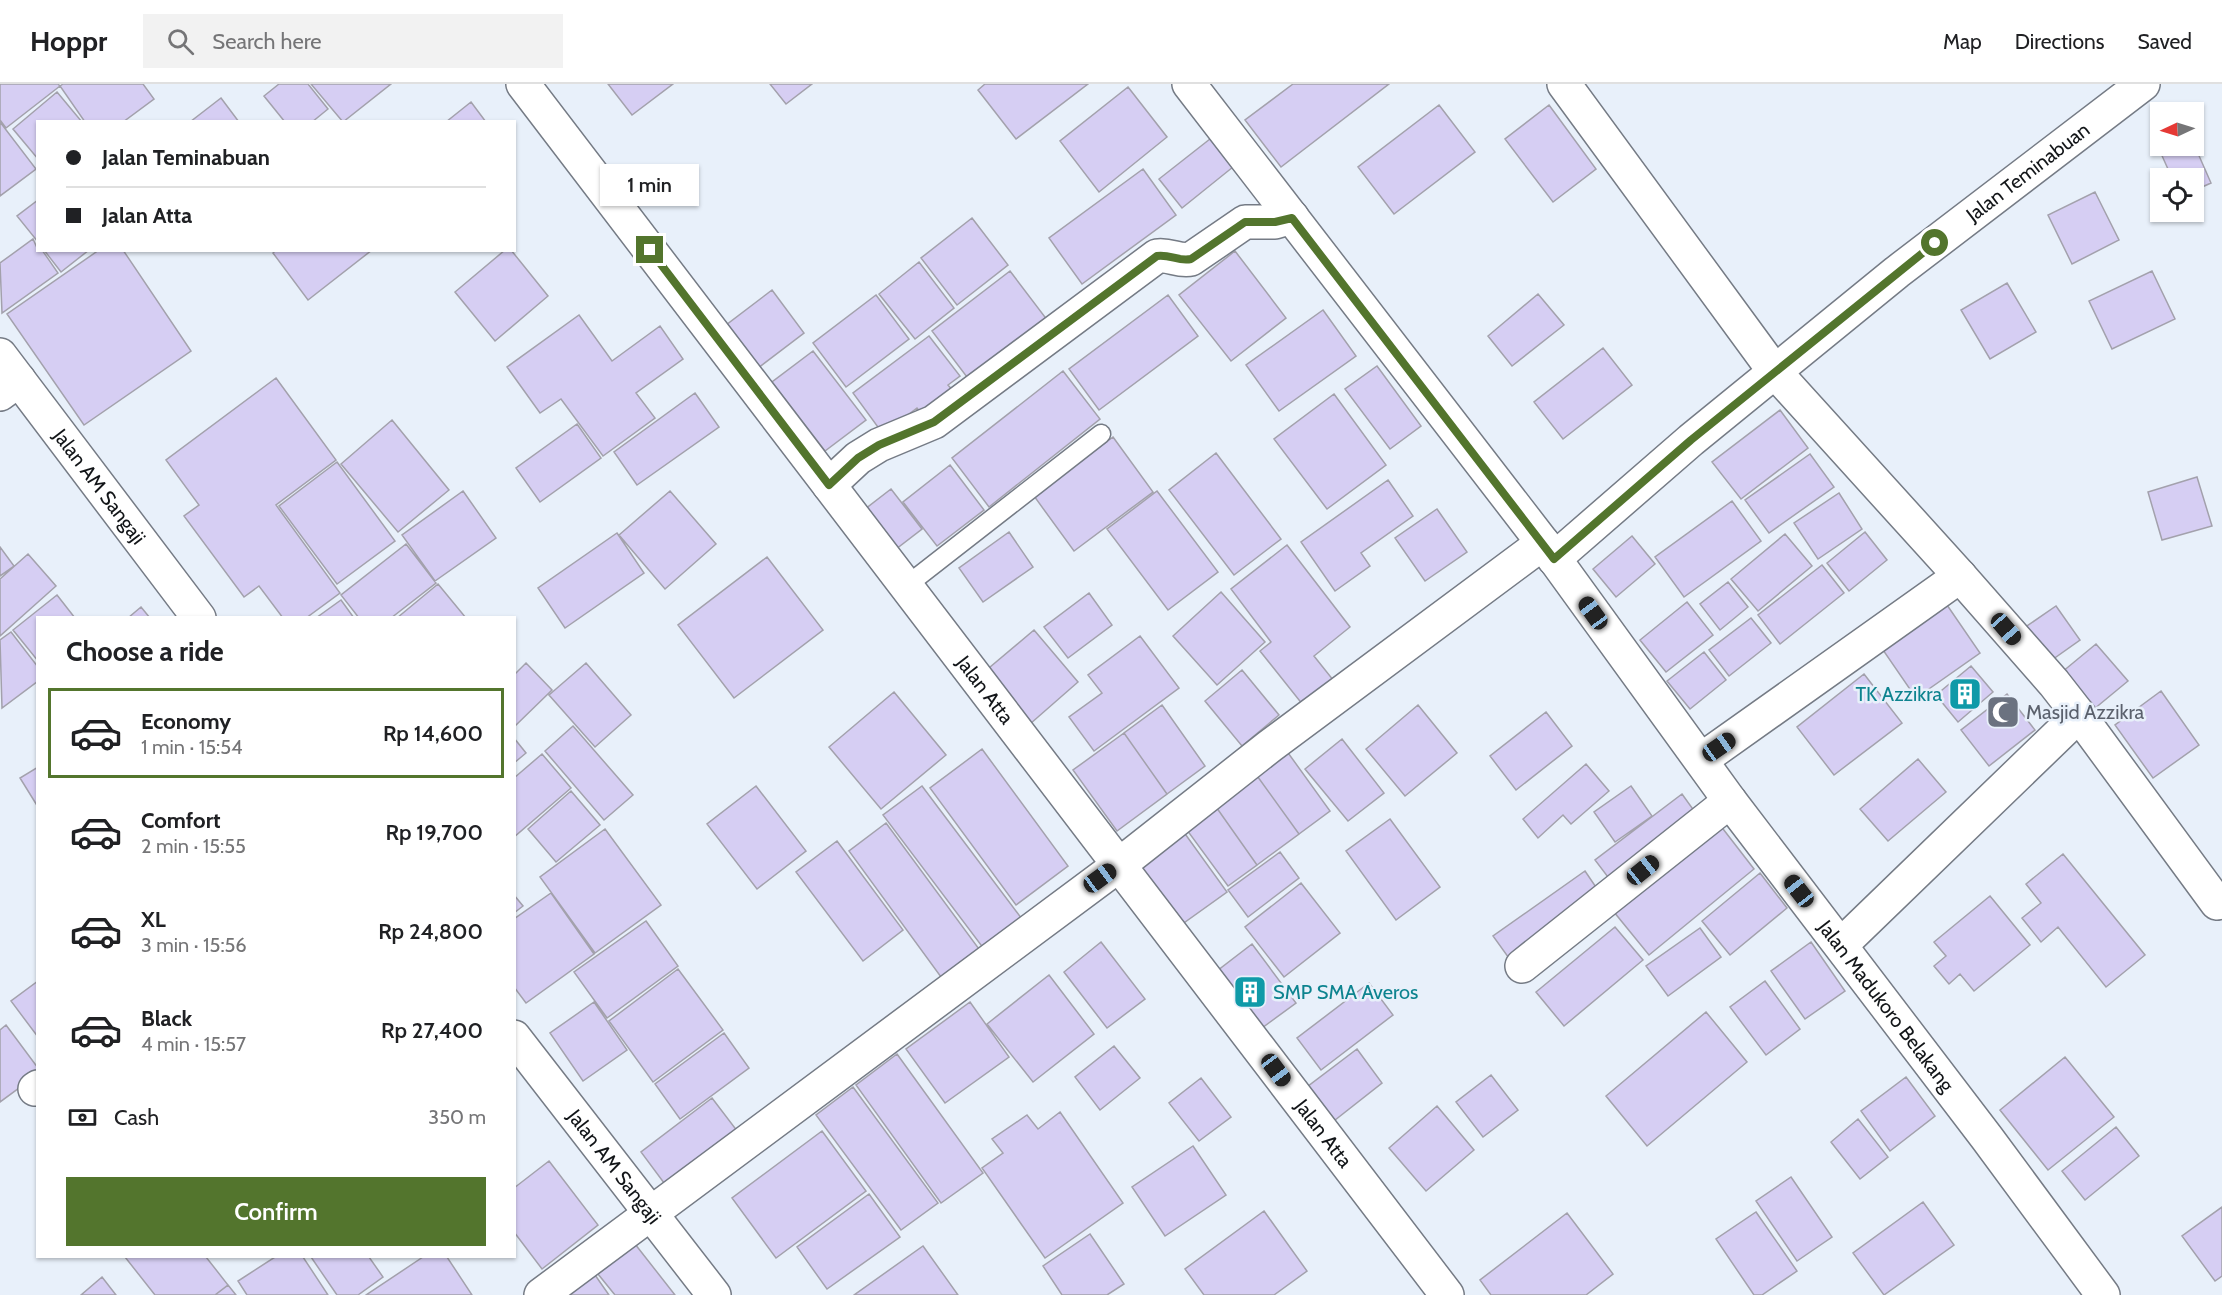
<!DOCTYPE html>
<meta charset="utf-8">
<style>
:root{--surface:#fff;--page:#f2f2f2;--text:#202124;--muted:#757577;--line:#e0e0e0;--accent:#53752d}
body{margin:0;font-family:Cabin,sans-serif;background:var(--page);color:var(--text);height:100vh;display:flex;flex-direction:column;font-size:22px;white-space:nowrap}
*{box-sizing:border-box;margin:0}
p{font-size:20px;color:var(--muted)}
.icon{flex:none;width:33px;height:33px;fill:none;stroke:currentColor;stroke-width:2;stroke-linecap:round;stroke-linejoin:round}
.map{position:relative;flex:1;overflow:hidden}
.panel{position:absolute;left:36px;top:532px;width:480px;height:642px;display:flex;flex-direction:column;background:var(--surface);border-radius:0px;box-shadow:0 2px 4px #0004}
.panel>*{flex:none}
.top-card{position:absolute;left:36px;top:36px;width:480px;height:132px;border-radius:0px;box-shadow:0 2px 4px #0004;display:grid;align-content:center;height:132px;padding:0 30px;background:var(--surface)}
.needle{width:39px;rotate:266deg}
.buttons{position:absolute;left:2150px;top:18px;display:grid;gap:12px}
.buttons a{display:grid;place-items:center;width:54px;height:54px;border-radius:0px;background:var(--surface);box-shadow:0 2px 4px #0004;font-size:30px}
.end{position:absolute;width:27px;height:27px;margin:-14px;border:8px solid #53752d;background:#fff;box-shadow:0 0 0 3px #fff}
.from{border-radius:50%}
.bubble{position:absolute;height:42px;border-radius:0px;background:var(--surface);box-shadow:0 2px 4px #0004;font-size:20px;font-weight:600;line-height:42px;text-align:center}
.car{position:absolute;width:18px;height:36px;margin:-18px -9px;border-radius:8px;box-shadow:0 0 4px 2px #0007;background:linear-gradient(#222 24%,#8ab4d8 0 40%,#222 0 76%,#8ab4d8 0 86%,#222 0)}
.top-card b{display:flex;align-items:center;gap:21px;height:57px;font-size:22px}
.top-card b+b{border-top:2px solid var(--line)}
.top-card i{width:15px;height:15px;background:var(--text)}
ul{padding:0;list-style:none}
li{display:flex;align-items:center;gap:18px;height:90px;margin:0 12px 9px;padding:0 18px;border:3px solid transparent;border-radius:0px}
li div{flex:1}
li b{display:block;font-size:22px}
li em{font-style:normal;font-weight:600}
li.on{border-color:var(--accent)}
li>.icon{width:54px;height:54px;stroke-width:1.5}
h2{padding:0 30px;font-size:27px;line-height:72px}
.pay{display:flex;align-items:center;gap:15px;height:66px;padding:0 30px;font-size:22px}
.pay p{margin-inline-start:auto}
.cta{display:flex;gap:12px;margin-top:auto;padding:12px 30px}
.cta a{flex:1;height:69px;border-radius:0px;background:var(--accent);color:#fff;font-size:24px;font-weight:600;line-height:69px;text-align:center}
header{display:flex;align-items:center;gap:36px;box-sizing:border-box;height:84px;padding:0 30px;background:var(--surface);border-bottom:2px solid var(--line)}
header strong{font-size:28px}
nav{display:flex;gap:33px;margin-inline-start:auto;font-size:21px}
.search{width:420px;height:54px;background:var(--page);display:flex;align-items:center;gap:15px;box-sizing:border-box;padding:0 21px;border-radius:0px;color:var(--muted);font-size:22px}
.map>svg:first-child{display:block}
.building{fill:#d6cef3;stroke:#a3a1ac;stroke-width:1.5}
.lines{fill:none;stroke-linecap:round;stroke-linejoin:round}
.service-casing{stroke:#757b85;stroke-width:21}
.minor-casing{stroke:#757b85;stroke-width:36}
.trunk-casing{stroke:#757b85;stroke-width:36}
.service{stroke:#fff;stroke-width:18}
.minor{stroke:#fff;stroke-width:33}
.trunk{stroke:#fff;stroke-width:33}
.route{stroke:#53752d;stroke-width:8}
.labels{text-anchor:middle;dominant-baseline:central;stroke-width:5;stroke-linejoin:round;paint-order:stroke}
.street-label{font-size:20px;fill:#121518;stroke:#e8f0fa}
.culture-label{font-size:20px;fill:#0d838f;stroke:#e8f0fa;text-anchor:end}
.worship-label{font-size:20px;fill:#5b616d;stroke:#e8f0fa;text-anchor:start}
</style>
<header>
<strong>Hoppr</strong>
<div class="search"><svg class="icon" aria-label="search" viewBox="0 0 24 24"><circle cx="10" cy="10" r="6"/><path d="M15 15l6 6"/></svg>Search here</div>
<nav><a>Map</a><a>Directions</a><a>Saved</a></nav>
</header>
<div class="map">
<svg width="2222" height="1211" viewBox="0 0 2222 1211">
<rect width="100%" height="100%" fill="#e8f0fa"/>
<path class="building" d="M0 0H58L60 2 6 44 0 36Z
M63 0H143L154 15 123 38H85L60 2Z
M279 0H308L328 25 312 38H285L264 12Z
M311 0H391L343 38Z
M608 0H673L632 31Z
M770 0H812L786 20Z
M985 0H1088L1016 55 978 6Z
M1293 0H1389L1281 83 1245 36Z
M1128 3 1167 53 1099 108 1060 57Z
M57 8 82 38H38V75L13 45Z
M221 14 239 38H190Z
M471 18 486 38H446Z
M1439 21 1475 68 1394 130 1358 83Z
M1549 21 1596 85 1553 118 1505 55Z
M0 38 36 85 0 112Z
M1210 55 1233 83 1182 124 1159 95Z
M2193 58 2211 99 2193 107V94H2172L2159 65 2167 62H2193Z
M1143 85 1176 131 1082 200 1049 154Z
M2095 108 2119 156 2072 180 2048 131Z
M38 116V158L17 132Z
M972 134 1008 181 957 221 921 174Z
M33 155 38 166H42L58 189 2 229 0 179Z
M44 166H89L61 188Z
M99 166H123L191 267 84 341 7 230Z
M276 166H372L308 216 273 169Z
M505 166H511L548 212 495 257 455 208Z
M1235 167 1286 234 1231 277 1179 211Z
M919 178 954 224 915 255 879 210Z
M1010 187 1048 237 970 297 932 247Z
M2152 187 2175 235 2112 265 2089 217Z
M2007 199 2036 248 1990 275 1961 226Z
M772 206 804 249 741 297 709 254Z
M1538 210 1564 241 1512 282 1488 252Z
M876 211 909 255 846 303 813 259Z
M1168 211 1198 252 1099 326 1069 285Z
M1323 226 1356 272 1279 327 1246 281Z
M579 231 612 277 660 242 683 275 636 309 655 334 603 372 561 315 540 329 507 283Z
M929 252 960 292 948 301 955 309 924 333 917 324 883 350 853 309Z
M1603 264 1632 301 1563 355 1534 318Z
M813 267 866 336 825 367 772 298Z
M1377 282 1421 342 1390 365 1345 305Z
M1063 287 1100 335 989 423 952 374Z
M276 294 336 376 276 421 340 509 306 534H283L259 502 244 513 184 432 199 421 166 376Z
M695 309 719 343 637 401 614 368Z
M1334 310 1386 381 1327 425 1274 355Z
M1780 326 1808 364 1741 415 1712 378Z
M392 336 449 406 398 448 341 380Z
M577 340 601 374 540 418 516 384Z
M1113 353 1153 408 1074 467 1034 412Z
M1216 369 1281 455 1234 491 1169 406Z
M1810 370 1834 403 1769 449 1745 416Z
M337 378 395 457 337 500 279 422Z
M950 381 984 426 937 462 903 418Z
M2197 393 2212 442 2162 456 2148 408Z
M1388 396 1413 432 1361 469 1370 482 1335 507 1301 458Z
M891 405 922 445 887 472 856 432Z
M463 407 496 454 435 497 402 451Z
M670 407 716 460 665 505 619 451Z
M1157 407 1218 488 1168 526 1107 445Z
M1839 409 1862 445 1818 475 1794 439Z
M1732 417 1761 457 1684 513 1655 473Z
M1437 425 1467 468 1425 497 1395 454Z
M1009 448 1033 483 983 518 959 484Z
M1865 448 1887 476 1849 507 1827 479Z
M617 449 644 489 565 544 538 504Z
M1785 450 1812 482 1758 527 1731 495Z
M1632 452 1655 480 1616 513 1593 485Z
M406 460 436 499 391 534H359L341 511Z
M1287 461 1350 543 1314 572 1334 597 1303 621 1260 567 1271 558 1231 505Z
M0 463 14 482 0 492Z
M28 470 56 502 0 552V495Z
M767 473 823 546 734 614 678 541Z
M1822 481 1844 509 1780 560 1758 531Z
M1728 498 1748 523 1720 546 1700 520Z
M438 500 466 534H397Z
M1221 508 1265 558 1217 601 1173 552Z
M1089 509 1112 541 1068 574 1044 543Z
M57 511 75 534H38V577L13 546Z
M341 516 354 534H316Z
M1687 518 1713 551 1666 588 1640 556Z
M1947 521 1980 569 1916 614 1883 566Z
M2056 522 2080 556 2049 578 2024 544Z
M141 523 150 534H128Z
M1751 534 1771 559 1729 592 1709 566Z
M1034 546 1078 598 1022 647 977 594Z
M11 548 38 583V597L2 624 0 556Z
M1140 552 1179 604 1094 667 1069 633 1102 609 1088 591Z
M2096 560 2128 597 2088 630 2056 593Z
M1704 568 1726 596 1690 625 1667 597Z
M526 579 552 606 515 642 514 591Z
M586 579 631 631 595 663 549 611Z
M1971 582 1993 608 1958 638 1936 611Z
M1242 586 1279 631 1242 662 1205 617Z
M1864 590 1902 639 1834 691 1797 643Z
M2161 607 2199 661 2153 694 2115 641Z
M894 608 946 671 881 725 829 663Z
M2007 610 2035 646 1989 682 1961 646Z
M1162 621 1205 682 1167 710 1124 649Z
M1418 621 1457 669 1405 712 1366 665Z
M1546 628 1572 662 1516 706 1490 672Z
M573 642 633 711 604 736 545 667Z
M1124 649 1167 710 1117 747 1073 686Z
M514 654 526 669 514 679Z
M1342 655 1384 709 1348 737 1305 685Z
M982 665 1068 782 1016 821 930 704Z
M1286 666 1330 727 1299 750 1255 689Z
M542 670 571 704 514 753V694Z
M1918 675 1946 708 1888 757 1860 725Z
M1586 680 1609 707 1571 740 1563 731 1538 754 1523 735Z
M38 683V723L20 694Z
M1255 689 1299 750 1257 781 1214 720Z
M756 702 806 767 757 805 707 740Z
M922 702 1022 835 984 865 883 731Z
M1631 702 1652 732 1615 758 1594 728Z
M571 707 600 741 556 778 528 745Z
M1682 710 1700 735 1614 801 1595 776Z
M1214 720 1257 781 1228 802 1184 742Z
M1390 735 1440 803 1396 836 1346 767Z
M886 739 979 865 941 893 849 767Z
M1720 741 1754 785 1649 871 1614 828Z
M605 745 661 821 595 869 540 793Z
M1183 747 1227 808 1167 851 1123 789Z
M837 757 903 846 863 877 796 788Z
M1280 768 1299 794 1248 833 1228 806Z
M2063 770 2145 871 2106 903 2058 843 2041 858 2022 834 2041 819 2026 800Z
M1585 787 1602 812 1511 877 1493 852Z
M1760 789 1787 824 1730 871 1702 837Z
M1301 799 1340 849 1284 893 1245 843Z
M551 809 594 870 526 919 514 903V835Z
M514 811 523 822 514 829Z
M1990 812 2030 861 1974 907 1960 890 1949 900 1934 882 1946 872 1934 858Z
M646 837 678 882 607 934 574 888Z
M1615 843 1643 876 1564 942 1536 908Z
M1700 844 1721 873 1668 912 1646 882Z
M1101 858 1145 915 1107 944 1064 888Z
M1811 858 1845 907 1805 935 1771 887Z
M1252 860 1296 919 1247 955 1204 897Z
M678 885 723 946 653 998 609 937Z
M1049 891 1094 950 1033 998 987 940Z
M38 897V953L11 917Z
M1765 897 1800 945 1766 971 1730 923Z
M1369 899 1393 931 1321 986 1297 954Z
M594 918 627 966 583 997 550 949Z
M970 918 1009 973 945 1019 906 965Z
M1706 928 1747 978 1647 1062 1606 1012Z
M6 941 38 984V990L0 1018V946Z
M724 949 749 984 680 1035 655 1000Z
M1114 962 1140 994 1100 1026 1075 993Z
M1357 965 1382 999 1330 1040 1303 1006Z
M897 970 983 1089 941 1119 856 1001Z
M2065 973 2114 1033 2048 1086 2000 1026Z
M1491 991 1518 1026 1483 1053 1456 1018Z
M1906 993 1935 1032 1890 1067 1861 1027Z
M1201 994 1231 1033 1199 1057 1169 1019Z
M853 1003 938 1119 901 1146 816 1031Z
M712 1014 738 1048 667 1103 641 1068Z
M1437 1022 1474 1066 1426 1107 1389 1064Z
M1060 1028 1123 1119 1045 1174 982 1084 1003 1069 992 1055 1027 1031 1038 1045Z
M1858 1035 1888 1073 1860 1095 1831 1058Z
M2116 1043 2139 1072 2085 1116 2062 1087Z
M822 1047 866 1107 776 1174 732 1114Z
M1193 1062 1226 1111 1165 1152 1132 1103Z
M549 1077 598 1141 542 1185 514 1148V1104Z
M1791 1093 1832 1153 1797 1177 1756 1117Z
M869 1110 900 1153 827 1205 797 1163Z
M1923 1118 1954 1161 1884 1211 1853 1169Z
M2222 1123V1192L2215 1197 2182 1152Z
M1264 1127 1307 1187 1274 1211H1204L1185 1185Z
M1756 1128 1797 1187 1762 1211H1754L1716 1155Z
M1567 1129 1613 1190 1586 1211H1491L1480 1196Z
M1090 1150 1124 1200 1107 1211H1062L1043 1182Z
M635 1160 675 1211H615L598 1190Z
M923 1162 958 1211H854Z
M125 1173H206L228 1201 215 1211H155Z
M275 1173H303L328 1211H247L238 1197Z
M311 1173H369L383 1193 358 1211H337Z
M423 1173H447L472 1211H366Z
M595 1191 609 1211H568Z
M102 1193 116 1211H81Z
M228 1201 236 1211H215Z"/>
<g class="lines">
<g class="service-casing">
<path id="service" d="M906 502 1101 350"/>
</g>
<g class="minor-casing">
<g id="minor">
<path id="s1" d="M523 0 1447 1211"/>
<path id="s2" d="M1189 0 1543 459 1730 717 1987 1054 2103 1211"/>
<path d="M1564 0 1775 288 1960 492 2054 599 2079 631 1841 861"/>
<path d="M0 310 19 296"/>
<path d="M829 401 858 374 879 361 934 338 1157 172C1170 170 1179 178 1191 175L1245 138H1275L1292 133"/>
<path id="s3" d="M1554 475 1691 356 1897 188 2143 0"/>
<path d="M2079 631 2217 819"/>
<path d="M1701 676 1960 492"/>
<path d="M1522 882 1730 717"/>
<path d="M35 1005 38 1003"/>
<path d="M541 1211 1119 781 1270 662 1543 459"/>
</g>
</g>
<g class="trunk-casing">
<g id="trunk">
<path id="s4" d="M0 271 199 534"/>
<path id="s5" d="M514 953 714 1211"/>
</g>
</g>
<use href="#service" class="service"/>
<use href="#minor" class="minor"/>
<use href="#trunk" class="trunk"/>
</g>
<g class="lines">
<path class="route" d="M650 166 829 401 858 374 879 361 934 338 1157 172C1170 170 1179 178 1191 175L1245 138H1275L1292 134 1554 475 1691 356 1935 159"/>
</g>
<defs>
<g id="building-square" transform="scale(1.725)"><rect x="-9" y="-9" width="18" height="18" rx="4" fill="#0f9aa8" stroke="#e8f0fa"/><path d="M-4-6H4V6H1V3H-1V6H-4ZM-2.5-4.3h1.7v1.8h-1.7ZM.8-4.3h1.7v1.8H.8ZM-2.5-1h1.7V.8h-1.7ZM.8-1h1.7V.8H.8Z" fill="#fff"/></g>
<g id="mosque-square" transform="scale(1.725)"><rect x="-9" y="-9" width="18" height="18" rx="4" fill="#6b7280" stroke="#e8f0fa"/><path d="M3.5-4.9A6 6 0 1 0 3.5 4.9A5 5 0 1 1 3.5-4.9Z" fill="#fff"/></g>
</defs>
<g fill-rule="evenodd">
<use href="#building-square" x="1965" y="610"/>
<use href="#mosque-square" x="2003" y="628"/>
<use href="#building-square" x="1250" y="908"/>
</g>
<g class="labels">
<g class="street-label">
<text stroke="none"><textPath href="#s3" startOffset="612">Jalan Teminabuan</textPath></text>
<text stroke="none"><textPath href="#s4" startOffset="165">Jalan AM Sangaji</textPath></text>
<text stroke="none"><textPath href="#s1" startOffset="762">Jalan Atta</textPath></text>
<text stroke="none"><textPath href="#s2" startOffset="1156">Jalan Madukoro Belakang</textPath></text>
<text stroke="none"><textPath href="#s1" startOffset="1320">Jalan Atta</textPath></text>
<text stroke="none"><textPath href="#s5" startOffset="164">Jalan AM Sangaji</textPath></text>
</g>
<g class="culture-label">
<text x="1942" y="610">TK Azzikra</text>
<text x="1273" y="908" text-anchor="start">SMP SMA Averos</text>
</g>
<g class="worship-label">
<text x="2026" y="628">Masjid Azzikra</text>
</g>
</g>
</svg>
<div class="buttons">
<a><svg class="needle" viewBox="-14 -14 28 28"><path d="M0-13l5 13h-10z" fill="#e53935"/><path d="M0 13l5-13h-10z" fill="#757577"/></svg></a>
<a><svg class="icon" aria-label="locate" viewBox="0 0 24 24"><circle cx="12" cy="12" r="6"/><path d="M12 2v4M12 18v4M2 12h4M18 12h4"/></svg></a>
</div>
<i class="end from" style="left:1935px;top:159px"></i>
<i class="end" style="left:650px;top:166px"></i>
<div class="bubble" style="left:600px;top:80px;width:99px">1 min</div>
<i class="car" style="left:1593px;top:529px;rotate:324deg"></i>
<i class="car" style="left:2006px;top:545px;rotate:139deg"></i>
<i class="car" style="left:1719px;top:663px;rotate:55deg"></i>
<i class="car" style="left:1643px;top:786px;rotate:51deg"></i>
<i class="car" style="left:1100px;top:794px;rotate:54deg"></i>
<i class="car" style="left:1799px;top:807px;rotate:322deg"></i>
<i class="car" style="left:1276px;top:986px;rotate:143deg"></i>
<div class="top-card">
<b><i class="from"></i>Jalan Teminabuan</b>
<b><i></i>Jalan Atta</b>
</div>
<section class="panel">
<h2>Choose a ride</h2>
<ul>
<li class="on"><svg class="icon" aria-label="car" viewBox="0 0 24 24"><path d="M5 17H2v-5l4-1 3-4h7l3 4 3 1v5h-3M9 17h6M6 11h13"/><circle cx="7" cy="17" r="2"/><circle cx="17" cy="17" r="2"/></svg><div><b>Economy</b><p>1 min · 15:54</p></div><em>Rp 14,600</em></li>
<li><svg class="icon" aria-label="car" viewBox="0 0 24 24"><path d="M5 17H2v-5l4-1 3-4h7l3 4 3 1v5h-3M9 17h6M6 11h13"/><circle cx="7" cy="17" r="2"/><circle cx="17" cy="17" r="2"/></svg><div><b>Comfort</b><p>2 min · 15:55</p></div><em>Rp 19,700</em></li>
<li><svg class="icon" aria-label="car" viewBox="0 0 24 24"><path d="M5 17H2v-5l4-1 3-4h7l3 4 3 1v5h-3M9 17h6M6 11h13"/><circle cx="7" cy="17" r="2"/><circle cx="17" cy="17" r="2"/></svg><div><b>XL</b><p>3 min · 15:56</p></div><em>Rp 24,800</em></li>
<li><svg class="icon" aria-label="car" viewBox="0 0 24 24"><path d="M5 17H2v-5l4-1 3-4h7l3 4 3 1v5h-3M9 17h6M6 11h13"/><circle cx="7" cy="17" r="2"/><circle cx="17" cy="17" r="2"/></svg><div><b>Black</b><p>4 min · 15:57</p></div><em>Rp 27,400</em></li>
</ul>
<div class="pay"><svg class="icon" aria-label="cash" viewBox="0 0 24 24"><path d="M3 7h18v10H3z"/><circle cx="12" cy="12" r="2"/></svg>Cash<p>350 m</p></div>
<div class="cta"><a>Confirm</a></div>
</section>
</div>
